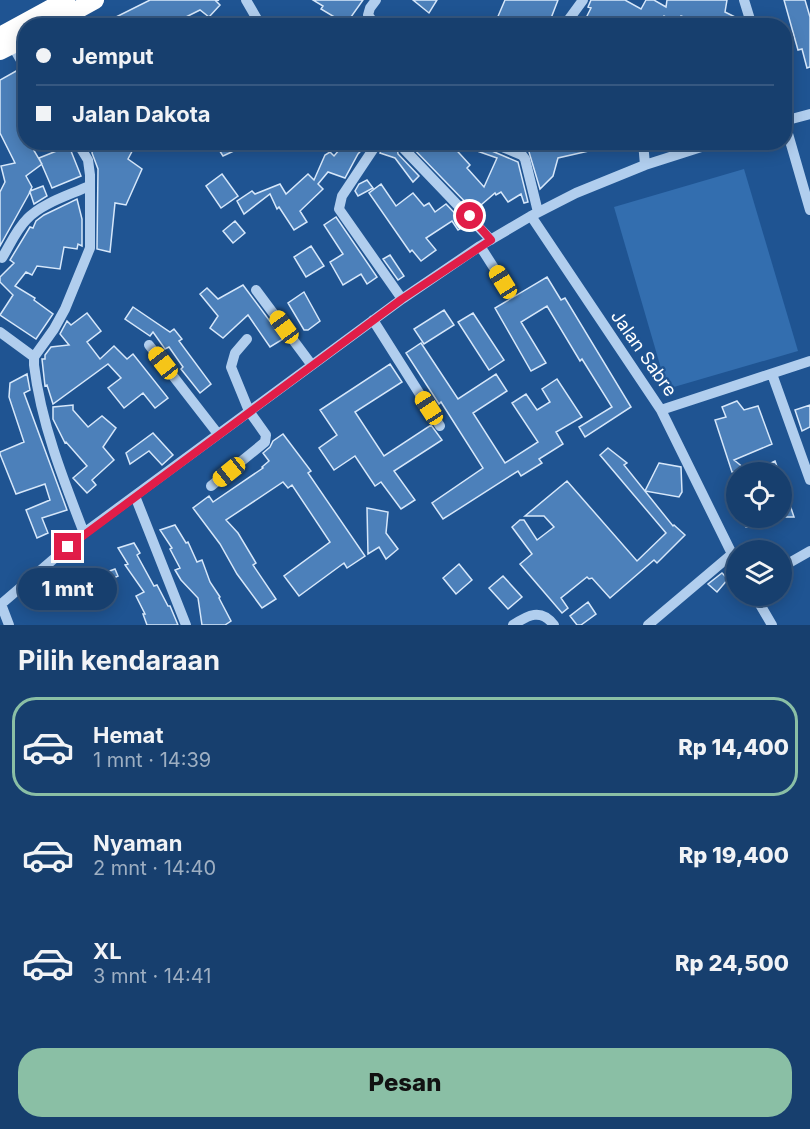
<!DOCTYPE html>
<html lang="id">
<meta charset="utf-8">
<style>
:root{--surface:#173f6e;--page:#204673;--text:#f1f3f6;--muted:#9eafc2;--line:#365881;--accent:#8abfa5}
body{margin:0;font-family:Inter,sans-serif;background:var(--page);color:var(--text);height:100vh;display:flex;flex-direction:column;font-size:22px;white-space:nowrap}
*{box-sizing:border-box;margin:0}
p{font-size:20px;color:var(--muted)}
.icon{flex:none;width:33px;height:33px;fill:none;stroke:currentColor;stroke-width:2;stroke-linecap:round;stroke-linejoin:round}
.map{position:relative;height:625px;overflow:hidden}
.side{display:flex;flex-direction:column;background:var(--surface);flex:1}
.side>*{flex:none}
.banner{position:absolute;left:18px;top:18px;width:774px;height:132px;border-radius:24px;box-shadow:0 3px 15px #0003,0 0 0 2px var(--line);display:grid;align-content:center;height:132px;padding:0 18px;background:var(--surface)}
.fabs{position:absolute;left:726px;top:462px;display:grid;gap:12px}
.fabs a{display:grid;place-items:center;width:66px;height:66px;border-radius:50%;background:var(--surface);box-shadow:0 3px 15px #0003,0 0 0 2px var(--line);font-size:30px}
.end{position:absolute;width:27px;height:27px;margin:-14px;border:8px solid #e11d48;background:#fff;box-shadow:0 0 0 3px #fff}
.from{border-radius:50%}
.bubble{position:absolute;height:42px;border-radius:21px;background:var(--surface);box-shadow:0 3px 15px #0003,0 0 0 2px var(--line);font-size:20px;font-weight:800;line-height:42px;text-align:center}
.car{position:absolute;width:18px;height:36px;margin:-18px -9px;border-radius:8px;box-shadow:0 0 4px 2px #0007;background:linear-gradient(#f5c518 24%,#345 0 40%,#f5c518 0 76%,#345 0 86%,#f5c518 0)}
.banner b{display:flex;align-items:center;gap:21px;height:57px;font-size:22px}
.banner b+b{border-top:2px solid var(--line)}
.banner i{width:15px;height:15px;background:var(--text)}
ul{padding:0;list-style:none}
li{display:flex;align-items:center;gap:18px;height:99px;margin:0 12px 9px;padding:0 6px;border:3px solid transparent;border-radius:24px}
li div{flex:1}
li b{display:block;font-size:22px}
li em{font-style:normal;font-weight:800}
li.current{border-color:var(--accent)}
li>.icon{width:54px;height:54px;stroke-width:1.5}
h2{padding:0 18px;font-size:27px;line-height:72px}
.button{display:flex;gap:12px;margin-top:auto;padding:12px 18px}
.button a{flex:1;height:69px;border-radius:24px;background:var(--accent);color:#111;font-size:24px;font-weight:800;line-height:69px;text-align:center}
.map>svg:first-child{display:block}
.green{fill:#336eaf}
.building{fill:#4c80ba;stroke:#d6e7fa;stroke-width:1.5}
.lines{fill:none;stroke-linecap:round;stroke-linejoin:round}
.minor{stroke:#b1ceee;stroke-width:10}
.highway{stroke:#fff;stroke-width:18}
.route{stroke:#e11d48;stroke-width:8}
.labels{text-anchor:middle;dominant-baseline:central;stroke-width:4.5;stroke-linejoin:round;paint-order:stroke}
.street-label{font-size:18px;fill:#fff;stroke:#1f5492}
</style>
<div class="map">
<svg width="810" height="625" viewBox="0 0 810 625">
<rect width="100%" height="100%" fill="#1f5492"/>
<path class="green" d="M744 169 798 351 667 389 614 207Z"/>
<path class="building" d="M150 0H219L216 1 220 5 209 17 200 10 168 26H98Z
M313 0H363L346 24 321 9 323 6Z
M413 0H437L429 13Z
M505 0H558L548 26H507L496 21Z
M591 0H625L641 9 646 0H654L666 7 667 0H727L725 12 739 19 737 26H698L699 23 681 16 677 23 664 16 659 26H582L591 8 588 7Z
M784 0H805L810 17V67L807 68 802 49 798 50Z
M18 70 26 76V142H29L42 164 26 176 32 187 30 191 43 186 47 196 34 204 30 192 0 246V192L5 182 1 166 15 163 0 133V80Z
M94 142H137L128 159 142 169 126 205 115 203 110 252 97 249 98 169 92 153Z
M214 142H253L223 156Z
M346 142H369L358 154 345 178 328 172 318 184 323 189 300 211 307 222 294 230 279 207 277 209 270 194 244 214 237 201 252 191 255 194 280 184 286 194 308 174 314 180 325 155 330 152 334 156Z
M385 142H401L397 147 398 154 419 176 413 182 395 158 380 153Z
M407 142H449L470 165 467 168 484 187 497 158 457 144V142H488L489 148 492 151 518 162 528 202 524 203 521 194 508 202 501 192 496 195 495 193 474 211Z
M529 142H587L589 151 558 158 553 176 540 189 529 152Z
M69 146 81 176 52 188 39 158Z
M222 174 238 196 221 208 206 186Z
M367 180 373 188 358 196 355 191 359 184Z
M381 184 396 206 413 193 424 206 429 203 435 212 446 204 466 225 458 230 452 221 426 238 436 250 421 261 412 250 410 252 369 193Z
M77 199 82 219V246L78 244 77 249 64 247 60 269 37 266 32 275 26 272 15 286 35 298 34 300 53 314 36 339 0 315 13 295 0 282V277L14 263 10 260 30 227 33 228 36 221 44 215Z
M336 217 377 277 367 284 361 274 343 285 330 262 343 254 324 225Z
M235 221 245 233 233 243 223 231Z
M311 246 324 266 306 277 294 257Z
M390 255 404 276 398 280 383 259Z
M547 277 561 300 565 298 631 407 585 437 579 427 612 407 582 359 580 361 547 306 521 322 546 363 531 371 495 308Z
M243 285 283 339 270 347 248 315 223 338 210 328 218 316 200 294 207 288 218 299Z
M304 292 320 321 308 330H304L288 303Z
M133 307 170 332 174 329 182 339 179 341 211 384 200 393 181 369 183 367 169 347 165 349 153 332 150 336 125 319Z
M444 310 454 325 424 344 414 329Z
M87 313 101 331 87 342 100 359 114 346 127 359 133 354 168 398 155 408 143 393 124 408 108 388 121 378 108 364 53 404 47 385 45 386 42 359H45V355L51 347 69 345 60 334 67 321 71 325Z
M473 313 504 360 489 370 458 322Z
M421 343 458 399 496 374 507 391 473 413 505 463 538 442 512 403 526 394 537 410 550 402 542 389 557 379 582 417 556 432 563 444 539 459 542 463 521 476 518 471 443 519 432 503 483 468 441 402 439 404 406 353Z
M390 364 402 382 355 412 384 456 431 425 442 440 394 471 415 500 401 509 381 482 375 486 355 456 334 470 319 448 337 435 320 410Z
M27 374 30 390 24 393 67 510 42 518 48 533 37 538 26 510 50 500 45 484 16 494 0 454V452L24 442 9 397 10 383Z
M737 401 744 410 758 406 772 444 734 460 749 472H732L715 420 726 417 722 407Z
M73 405V410L88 427 102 416 116 428 103 447 114 460 92 480 96 485 87 493 73 478 87 466 66 442 65 443 53 419V407Z
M810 405V427L802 431 795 410Z
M153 433 173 455 162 465 149 451 130 464 126 453Z
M283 434 311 471 308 473 365 556 347 568 344 563 299 596 284 576 330 542 292 485 288 488 283 482 226 520 238 533 256 563 253 565 276 599 262 608 237 574 220 544 193 508 209 496 213 502 263 468 262 467 269 461 263 453 270 447 273 441Z
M608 448 627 463 624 465 673 526 674 525 685 535 657 563 654 560 610 598 592 578 589 579 587 577 561 598 568 608 562 613 520 564 532 554 512 527 520 520H524L537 540 554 527 544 516H525L567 481 637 561 666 533 600 455Z
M775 461 779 472H752Z
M659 463 681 467 682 492 679 497 645 491Z
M782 484H783L794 517H782Z
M367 508 388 512 386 533 398 549 386 559 379 547 368 554Z
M742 518H760L764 528 746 527Z
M175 525 186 543 188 542 197 562 202 560 210 582 220 597 219 598 231 621 225 625H202L198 598 181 580 175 570 180 568 170 549 172 548 160 530Z
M134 543 140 553 137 555 154 586 157 585 168 606H170L178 625H147L143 614H145L136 596 144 592 125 565 128 564 118 548Z
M459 564 472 580 456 594 443 578Z
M115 569 118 576 102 583 103 584 81 591 77 583Z
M722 573 728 579 717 592 708 584Z
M503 576 522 597 508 609 489 588Z
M588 602 596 614 581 625H577L570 616Z"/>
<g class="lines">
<path class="minor" d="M246 0 261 26
M744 0 752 26
M376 26 368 15 370 8 376 0
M564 26 583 0
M12 45 26 69
M784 120 810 210
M784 121 810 114
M77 142 88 160 90 175V248L65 309 54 329 34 357V365C41 423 63 479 84 533
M378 142 342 196 339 209 402 299
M643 142 645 165
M495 144 522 155 525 159 538 212
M404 149 491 240
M531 216 661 410 736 562
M480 246 503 282
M2 258C10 245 16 230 27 219 42 203 70 195 89 186
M256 290 311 364
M373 320 440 426
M0 332 34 357
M149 345 218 434
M772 374 810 480
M661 410 810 361
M211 486 265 442 266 435 249 411 231 367 235 353 247 339
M135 496 186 625
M782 567 810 551
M755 596 772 625
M1 604 9 625
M0 605 84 533 402 299 480 246 531 216 576 193 645 165 717 142
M513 625C528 615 541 608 554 625
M648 625 732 554"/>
<path class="highway" d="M48 26 95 0
M0 36 66 0
M0 51 26 38"/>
</g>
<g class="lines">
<path class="route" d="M68 547 402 299 491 240 470 216"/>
</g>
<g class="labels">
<g class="street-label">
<text transform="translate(644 353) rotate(55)">Jalan Sabre</text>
</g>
</g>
</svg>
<div class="fabs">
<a><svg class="icon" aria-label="locate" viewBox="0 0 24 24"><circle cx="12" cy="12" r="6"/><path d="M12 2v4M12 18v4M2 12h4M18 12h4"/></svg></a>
<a><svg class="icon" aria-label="layers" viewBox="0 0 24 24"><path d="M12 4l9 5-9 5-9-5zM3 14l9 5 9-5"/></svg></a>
</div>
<i class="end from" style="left:470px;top:216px"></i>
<i class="end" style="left:68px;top:547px"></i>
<div class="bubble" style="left:18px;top:568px;width:99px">1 mnt</div>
<i class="car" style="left:503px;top:282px;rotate:328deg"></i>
<i class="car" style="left:284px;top:327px;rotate:324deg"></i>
<i class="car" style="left:163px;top:363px;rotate:322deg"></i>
<i class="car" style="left:429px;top:408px;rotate:327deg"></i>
<i class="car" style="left:229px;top:472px;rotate:231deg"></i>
<div class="banner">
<b><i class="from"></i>Jemput</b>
<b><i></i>Jalan Dakota</b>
</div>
</div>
<section class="side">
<h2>Pilih kendaraan</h2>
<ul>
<li class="current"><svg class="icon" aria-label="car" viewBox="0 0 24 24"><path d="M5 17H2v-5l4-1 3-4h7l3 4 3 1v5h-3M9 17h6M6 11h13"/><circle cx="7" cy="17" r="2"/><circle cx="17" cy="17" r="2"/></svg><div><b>Hemat</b><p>1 mnt · 14:39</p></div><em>Rp 14,400</em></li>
<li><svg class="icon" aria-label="car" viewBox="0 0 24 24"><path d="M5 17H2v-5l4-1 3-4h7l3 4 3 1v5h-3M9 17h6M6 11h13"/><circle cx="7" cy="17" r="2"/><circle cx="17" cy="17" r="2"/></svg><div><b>Nyaman</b><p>2 mnt · 14:40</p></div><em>Rp 19,400</em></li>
<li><svg class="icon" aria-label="car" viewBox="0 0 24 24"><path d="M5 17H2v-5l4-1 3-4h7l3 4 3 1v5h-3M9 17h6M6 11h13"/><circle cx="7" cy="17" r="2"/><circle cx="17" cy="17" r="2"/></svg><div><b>XL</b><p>3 mnt · 14:41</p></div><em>Rp 24,500</em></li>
</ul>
<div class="button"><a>Pesan</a></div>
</section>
